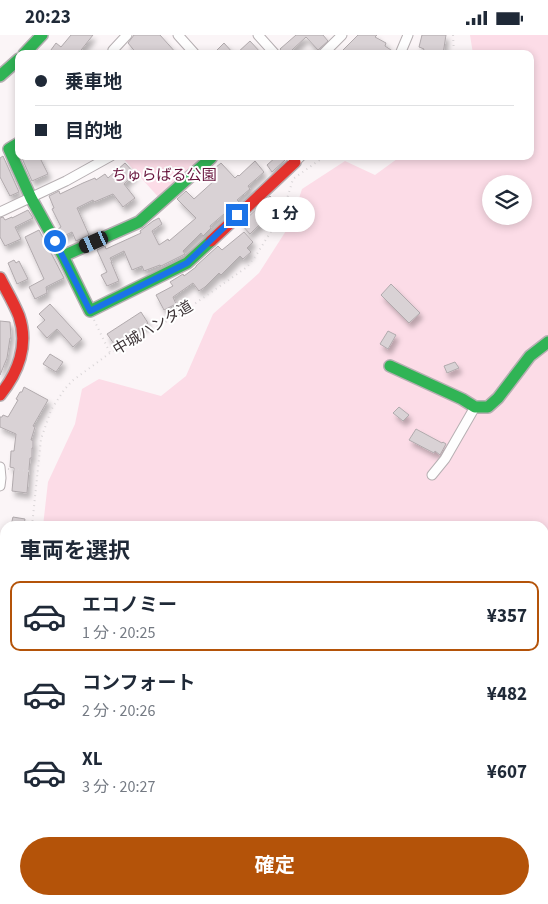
<!DOCTYPE html>
<html lang="ja">
<meta charset="utf-8">
<style>
:root{--surface:#fff;--page:#f2f2f3;--text:#1f2937;--muted:#747a83;--line:#e0e1e3;--accent:#b45309}
body{margin:0;font-family:"Source Sans 3","Noto Sans JP",sans-serif;background:var(--page);color:var(--text);height:100vh;display:flex;flex-direction:column;font-size:19px;white-space:nowrap}
*{box-sizing:border-box;margin:0}
p{font-size:16px;color:var(--muted)}
.icon{flex:none;width:28px;height:28px;fill:none;stroke:currentColor;stroke-width:2;stroke-linecap:round;stroke-linejoin:round}
.map{position:relative;flex:1;overflow:hidden}
.panel{position:absolute;left:0px;top:486px;width:549px;height:384px;display:flex;flex-direction:column;background:var(--surface);border-radius:15px 15px 0 0;box-shadow:0 2px 8px #0003}
.panel>*{flex:none}
.banner{position:absolute;left:15px;top:15px;width:519px;height:110px;border-radius:10px;box-shadow:0 2px 8px #0003;display:grid;align-content:center;height:110px;padding:0 20px;background:var(--surface)}
.buttons{position:absolute;left:482px;top:140px;display:grid;gap:10px}
.buttons a{display:grid;place-items:center;width:50px;height:50px;border-radius:50%;background:var(--surface);box-shadow:0 2px 8px #0003;font-size:25px}
.end{position:absolute;width:22px;height:22px;margin:-11px;border:6px solid #1a73e8;background:#fff;box-shadow:0 0 0 2px #fff}
.from{border-radius:50%}
.bubble{position:absolute;height:35px;border-radius:18px;background:var(--surface);box-shadow:0 2px 8px #0003;font-size:16px;font-weight:700;line-height:35px;text-align:center}
.car{position:absolute;width:15px;height:30px;margin:-15px -8px;border-radius:6px;box-shadow:0 0 4px 1px #0007;background:linear-gradient(#222 24%,#8ab4d8 0 40%,#222 0 76%,#8ab4d8 0 86%,#222 0)}
.banner b{display:flex;align-items:center;gap:18px;height:48px;font-size:19px}
.banner b+b{border-top:1px solid var(--line)}
.banner i{width:12px;height:12px;background:var(--text)}
ul{padding:0;list-style:none}
li{display:flex;align-items:center;gap:15px;height:70px;margin:0 10px 8px;padding:0 10px;border:2px solid transparent;border-radius:10px}
li div{flex:1}
li b{display:block;font-size:19px}
li em{font-style:normal;font-weight:700}
li.current{border-color:var(--accent)}
li>.icon{width:45px;height:45px;stroke-width:1.5}
h2{padding:0 20px;font-size:22px;line-height:60px}
.button{display:flex;gap:10px;margin-top:auto;padding:10px 20px}
.button a{flex:1;height:58px;border-radius:30px;background:var(--accent);color:#fff;font-size:20px;font-weight:700;line-height:58px;text-align:center}
.status{display:flex;justify-content:space-between;align-items:center;height:35px;padding:0 25px;background:var(--surface);direction:ltr}
.status svg{height:14px;fill:currentColor}
.map>svg:first-child{display:block}
.green{fill:#fcdce7;fill-rule:evenodd}
.building{fill:#d9d2d5;stroke:#b1aaad;filter:url(#shadow)}
.lines{fill:none;stroke-linecap:round;stroke-linejoin:round}
.street-casing{stroke:#b6afb2;stroke-width:11}
.fast-casing{stroke:#b6afb2;stroke-width:14}
.jam-casing{stroke:#b6afb2;stroke-width:14}
.path{stroke:#dad6d8;stroke-width:2;stroke-dasharray:1 4;stroke-linecap:butt}
.street{stroke:#fefefe;stroke-width:9}
.fast{stroke:#30b455;stroke-width:11}
.jam{stroke:#e5322d;stroke-width:11}
.route{stroke:#1a73e8;stroke-width:6}
.labels{text-anchor:middle;dominant-baseline:central;stroke-width:4;stroke-linejoin:round;paint-order:stroke}
.park-label{font-size:15px;fill:#66133b;stroke:#fff}
.street-label{font-size:15px;fill:#3c3336;stroke:#fff}
</style>
<div class="status"><b>20:23</b><svg viewBox="0 0 49 12"><path d="M0 12V9h3v3zM5 12V6h3v6zM10 12V3h3v9zM15 12V0h3v12zM26 1h20v11H26zM47 4h2v5h-2z"/></svg></div>
<div class="map">
<svg width="548" height="869" viewBox="0 0 548 869">
<defs>
<filter id="shadow"><feDropShadow dx="3" dy="5" stdDeviation="2.5" flood-color="#0004"/></filter>
</defs>
<rect width="100%" height="100%" fill="#fbf5f7"/>
<path class="green" d="M470 0H548V616L544 617V491H43L48 447 75 389 82 354 99 344 161 361 186 341 213 279 259 238 291 188 302 154 345 126 375 140 401 121H530V19H473ZM491 149H524V181H491Z
M121 121H210L162 166Z
M0 555H5V670L0 673Z
M5 712V865H325L329 869H0V715Z
M544 732H548V797L544 798Z"/>
<path class="building" d="M71 0H93L78 19H48L56 8 61 12Z
M134 0H160L177 19H137L128 8Z
M296 0H323L328 6 318 15 306 2 291 16V19H284L280 14Z
M358 0H377L375 2 386 8 385 11 394 17V19H339Z
M422 0H446L443 19H422L424 14 419 12Z
M250 6 262 19H236Z
M224 8 234 19H213Z
M3 121 19 157 10 161 0 142V123Z
M21 121H39L48 139 32 146Z
M277 121H282L285 125 272 137 267 130Z
M255 126 264 137 248 151 250 154 237 165 240 168 233 174 231 173 210 191 211 193 203 201 201 198 183 216 185 219 161 231 160 230 144 236 142 231 132 235 124 216 110 223 112 227H111L119 246 107 251 101 240 107 237 97 215 105 211 106 214 141 198 140 196 153 186 159 183 162 189 152 196 159 210 168 204 169 206 196 183 177 164 186 156 194 164 215 145 209 138 221 128 235 143 238 140 239 141Z
M125 128 135 139 124 149 135 163 123 172 113 159 94 167 93 165 77 173 89 200 76 206 72 197 62 202 58 194 61 192 52 174 54 173 49 161 59 156 60 159 83 148 95 143 96 145 105 139 108 143Z
M270 161 279 171 250 199 241 189Z
M28 175 33 183 15 192 21 204 5 211 0 202V183L3 182 5 185 12 182V183Z
M39 195 64 243 46 252 47 258 35 264 29 252 44 244 25 202Z
M244 197 253 207 247 213 251 217 243 224 240 221 221 240 219 238 205 252 199 256 193 248 173 262 176 269 164 275 156 260 173 251 170 247 183 239 184 241 196 232V231L218 211 222 215Z
M14 225 16 228 19 226 28 244 17 249 8 228Z
M391 249 420 278 409 288 381 260Z
M50 269 82 304 73 312 57 294 47 303 37 292 45 285 39 279Z
M141 277 148 288 114 309 107 299Z
M0 286 10 287 11 303H10L7 323 0 340Z
M388 296 396 300 388 314 380 309Z
M50 319 63 327 56 337 43 329Z
M455 327 459 333 447 338 444 331Z
M24 352 48 365 33 391 35 392 31 405H33V413H32V423H30L27 458 12 456 14 433 10 432 11 416H14L16 399 0 392V382H2L3 380 8 382 18 365 16 364 20 357H22Z
M399 372 409 380 403 386 393 378Z
M416 394 442 408 443 407 446 409 440 420 435 416 434 418 409 405Z
M13 482 25 484 24 491 11 490Z"/>
<g class="lines">
<g class="street-casing">
<path id="street" d="M178 0 195 19
M258 0 275 19
M116 19 113 15 127 0
M323 19 342 0
M400 19 408 0
M290 121 295 127 301 121
M0 177 66 146 111 121
M0 432 1 443 0 451
M432 440 445 424 475 372
M544 664 548 665"/>
</g>
<g class="fast-casing">
<path id="fast" d="M24 19 42 0
M0 41 19 24
M19 108 9 114 31 163 63 221 90 276 187 228 211 206
M63 221 139 187 211 123 210 121
M390 331 462 364 475 372H488L498 363 530 321 548 307
M0 690 5 687
M544 809 548 808"/>
</g>
<g class="jam-casing">
<path id="jam" d="M211 206 295 127
M0 243C6 255 14 268 19 281 29 310 18 338 0 360"/>
</g>
<path class="path" d="M453 0 454 19
M94 285 110 318
M8 434 38 437
M32 491 41 404 51 375 64 355 72 346 110 318 183 277 247 232 255 222 283 177 293 144 325 121
M0 539 5 540
M400 869 401 865"/>
<use href="#street" class="street"/>
<use href="#fast" class="fast"/>
<use href="#jam" class="jam"/>
</g>
<g class="lines">
<path class="route" d="M55 206 90 276 187 228 237 180"/>
</g>
<g class="labels">
<g class="park-label">
<text x="164" y="140">ちゅらばる公園</text>
</g>
<g class="street-label">
<text transform="translate(153 293) rotate(-31)">中城ハンタ道</text>
</g>
</g>
</svg>
<div class="buttons">
<a><svg class="icon" aria-label="layers" viewBox="0 0 24 24"><path d="M12 4l9 5-9 5-9-5zM3 14l9 5 9-5"/></svg></a>
</div>
<i class="end from" style="left:55px;top:206px"></i>
<i class="end" style="left:237px;top:180px"></i>
<div class="bubble" style="left:255px;top:162px;width:60px">1 分</div>
<i class="car" style="left:94px;top:207px;rotate:246deg"></i>
<div class="banner">
<b><i class="from"></i>乗車地</b>
<b><i></i>目的地</b>
</div>
<section class="panel">
<h2>車両を選択</h2>
<ul>
<li class="current"><svg class="icon" aria-label="car" viewBox="0 0 24 24"><path d="M5 17H2v-5l4-1 3-4h7l3 4 3 1v5h-3M9 17h6M6 11h13"/><circle cx="7" cy="17" r="2"/><circle cx="17" cy="17" r="2"/></svg><div><b>エコノミー</b><p>1 分 · 20:25</p></div><em>¥357</em></li>
<li><svg class="icon" aria-label="car" viewBox="0 0 24 24"><path d="M5 17H2v-5l4-1 3-4h7l3 4 3 1v5h-3M9 17h6M6 11h13"/><circle cx="7" cy="17" r="2"/><circle cx="17" cy="17" r="2"/></svg><div><b>コンフォート</b><p>2 分 · 20:26</p></div><em>¥482</em></li>
<li><svg class="icon" aria-label="car" viewBox="0 0 24 24"><path d="M5 17H2v-5l4-1 3-4h7l3 4 3 1v5h-3M9 17h6M6 11h13"/><circle cx="7" cy="17" r="2"/><circle cx="17" cy="17" r="2"/></svg><div><b>XL</b><p>3 分 · 20:27</p></div><em>¥607</em></li>
</ul>
<div class="button"><a>確定</a></div>
</section>
</div>
